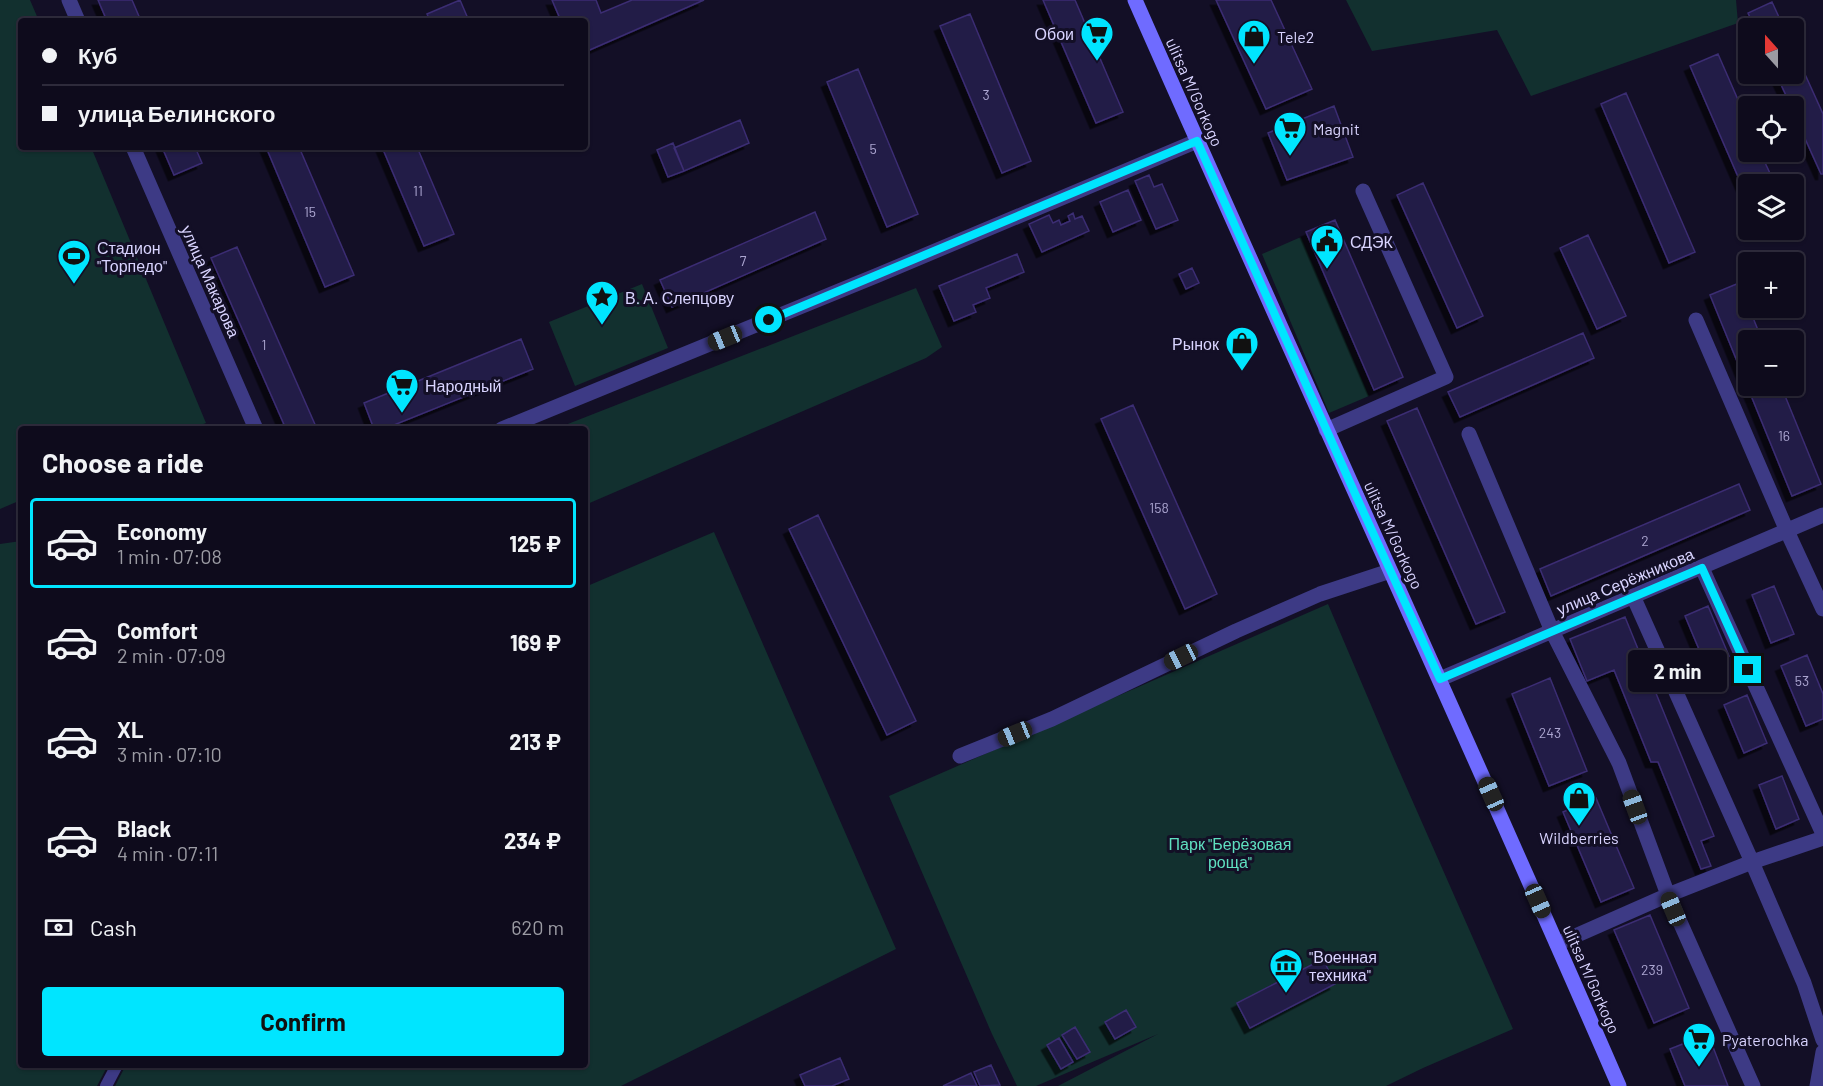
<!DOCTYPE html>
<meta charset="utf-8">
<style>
:root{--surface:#0e0b1c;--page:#171425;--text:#f1f3f6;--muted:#9b9ba3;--line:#2e2b3b;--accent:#00e5ff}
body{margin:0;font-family:Barlow,sans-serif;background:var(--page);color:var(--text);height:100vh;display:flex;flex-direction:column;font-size:22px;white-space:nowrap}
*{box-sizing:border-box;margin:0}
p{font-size:20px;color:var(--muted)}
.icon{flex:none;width:33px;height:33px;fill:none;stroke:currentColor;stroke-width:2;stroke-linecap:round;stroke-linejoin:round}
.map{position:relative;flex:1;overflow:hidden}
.sheet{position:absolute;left:18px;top:426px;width:570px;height:642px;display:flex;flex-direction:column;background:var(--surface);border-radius:6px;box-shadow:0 2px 4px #0004,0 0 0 2px var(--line)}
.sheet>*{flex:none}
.guide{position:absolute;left:18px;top:18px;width:570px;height:132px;border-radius:6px;box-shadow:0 2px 4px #0004,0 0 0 2px var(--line);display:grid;align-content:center;height:132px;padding:0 24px;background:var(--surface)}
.needle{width:39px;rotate:339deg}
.buttons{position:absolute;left:1738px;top:18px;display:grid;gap:12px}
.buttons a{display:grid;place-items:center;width:66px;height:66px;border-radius:6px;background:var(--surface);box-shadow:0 2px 4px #0004,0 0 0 2px var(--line);font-size:30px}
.end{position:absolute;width:27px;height:27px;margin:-14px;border:8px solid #00e5ff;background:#111;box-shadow:0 0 0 3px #111}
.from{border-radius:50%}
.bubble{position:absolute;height:42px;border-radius:6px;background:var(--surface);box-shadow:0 2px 4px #0004,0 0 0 2px var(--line);font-size:20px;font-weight:700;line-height:42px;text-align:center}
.car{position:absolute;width:18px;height:36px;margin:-18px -9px;border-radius:8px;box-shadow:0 0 4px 2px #0007;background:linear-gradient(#222 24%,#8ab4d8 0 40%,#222 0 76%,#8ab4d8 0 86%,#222 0)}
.guide b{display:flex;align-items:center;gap:21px;height:57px;font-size:22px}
.guide b+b{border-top:2px solid var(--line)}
.guide i{width:15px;height:15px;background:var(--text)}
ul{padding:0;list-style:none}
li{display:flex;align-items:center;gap:18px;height:90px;margin:0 12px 9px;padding:0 12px;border:3px solid transparent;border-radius:6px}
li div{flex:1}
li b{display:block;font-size:22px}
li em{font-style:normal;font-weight:700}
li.active{border-color:var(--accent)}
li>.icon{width:54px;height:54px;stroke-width:1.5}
h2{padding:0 24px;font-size:27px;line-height:72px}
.pay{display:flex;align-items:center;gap:15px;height:66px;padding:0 24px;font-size:22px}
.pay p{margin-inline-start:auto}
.action{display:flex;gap:12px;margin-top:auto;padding:12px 24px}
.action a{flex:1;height:69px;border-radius:6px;background:var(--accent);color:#111;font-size:24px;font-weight:700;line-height:69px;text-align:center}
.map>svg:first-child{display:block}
.green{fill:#12302f}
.building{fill:#241b47;stroke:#3b2d73;stroke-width:1.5;filter:url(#shadow)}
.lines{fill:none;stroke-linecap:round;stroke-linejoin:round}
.pedestrian{stroke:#3d3a85;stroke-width:12}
.minor{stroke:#3d3a85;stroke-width:15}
.secondary{stroke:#6f6bff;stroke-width:15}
.route{stroke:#00e5ff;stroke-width:8}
.labels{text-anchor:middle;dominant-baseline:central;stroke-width:6;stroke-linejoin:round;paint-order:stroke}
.number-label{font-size:14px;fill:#aca6d1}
.poi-label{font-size:16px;fill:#d9d4ff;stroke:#130f26;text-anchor:start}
.street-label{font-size:16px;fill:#d9d4ff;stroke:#130f26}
.park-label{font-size:16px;fill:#5fe0c0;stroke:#130f26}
</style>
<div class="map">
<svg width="1823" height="1086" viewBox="0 0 1823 1086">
<defs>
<filter id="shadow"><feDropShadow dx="-5.5" dy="5.5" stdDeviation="0" flood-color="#0009"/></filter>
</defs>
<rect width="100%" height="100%" fill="#130f26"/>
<path class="green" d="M0 0H30L39 21H21V147H91L206 423 191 429H21V500L0 509Z
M1346 0H1736L1738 23 1531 96 1497 30 1372 51Z
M1301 237 1369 396 1329 413 1262 254Z
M642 284 668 348 575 386 549 322Z
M916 288 942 347 926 358 585 505V429H555Z
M714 532 896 949 621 1086H115L126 1065H585V587Z
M21 541V1065H108L97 1086H0V544Z
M1328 604 1394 759 1513 1029 1423 1068 1386 1086H1058L1158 1034 1036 1086H1017L992 1034 889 796Z"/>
<path class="building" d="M98 0H132L141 21H107Z
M460 0 469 21H430L427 14Z
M552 0H596L601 13 632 0H704L585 52V21H561Z
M1043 0H1075L1123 112 1096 123Z
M1216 0H1271L1312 89 1266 109Z
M1772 2 1784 28H1755L1748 13Z
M970 14 1031 161 1002 173 940 26Z
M1794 50 1823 114V174H1821L1794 114V106H1791L1776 74H1794Z
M1718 54 1749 125V152H1760L1775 184H1749V202L1690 66Z
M858 69 918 214 887 227 827 82Z
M1626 93 1695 252 1669 263 1601 104Z
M1334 106 1353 157 1287 180 1268 133Z
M740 120 749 143 684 171 674 148Z
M673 143 684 171 668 177 657 150Z
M162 147H195L202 163 174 175Z
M266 147H299L354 275 325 287Z
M382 147H417L454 234 424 246Z
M1149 175 1154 187 1162 184 1178 220 1156 229 1135 181Z
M1423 183 1483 316 1457 328 1397 195Z
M1128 190 1141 220 1113 232 1100 202Z
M815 212 826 239 672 307 660 280Z
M1073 213 1075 219 1082 216 1089 231 1042 252 1029 224 1049 215 1053 223 1059 220 1061 225 1070 221 1068 216Z
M1335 220 1403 377 1374 390 1306 232Z
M1588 235 1626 316 1597 329 1560 248Z
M237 247 317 429H286L211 258Z
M1017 254 1024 272 986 288 990 298 973 305 976 312 954 321 939 286Z
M1192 268 1199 283 1186 289 1179 274Z
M1739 283 1762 340H1749V386H1781L1821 484 1792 496 1710 295Z
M1583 333 1594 358 1460 417 1448 392Z
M521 339 533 369 384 429H374L364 403Z
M1133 405 1217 594 1185 609 1101 419Z
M1417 408 1505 612 1476 624 1387 421Z
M1739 484 1750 510 1551 596 1540 569Z
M818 515 916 721 887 735 789 529Z
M1774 586 1794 634 1771 643 1752 595Z
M1708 606 1729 656 1706 666 1685 616Z
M1625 617 1714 836 1701 841 1711 866 1701 869 1658 762H1651L1614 670 1587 681 1570 639Z
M1807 655 1823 694V719L1806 726 1781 666Z
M1550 678 1587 771 1549 786 1512 694Z
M1747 695 1767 743 1744 753 1724 705Z
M1782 776 1799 819 1776 829 1759 785Z
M1596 798 1634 888 1601 902 1563 812Z
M1650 915 1689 1008 1654 1023 1614 930Z
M1323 959 1335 984 1250 1028 1237 1003Z
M1126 1010 1136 1027 1115 1039 1105 1022Z
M1075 1027 1090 1052 1077 1059 1062 1035Z
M1708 1034 1728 1086H1685L1670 1049Z
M1059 1038 1073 1062 1061 1069 1047 1045Z
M840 1058 849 1079 832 1086H805L800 1075Z
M991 1065 1000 1085 980 1086 974 1072Z
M971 1073 977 1086H943Z"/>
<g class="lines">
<path class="pedestrian" d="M106 1086 117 1065"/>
<path class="minor" d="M69 0 78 21
M133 147 256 429
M1696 320 1787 531 1823 609
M502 429 878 275 1197 141
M1326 430 1446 377 1363 191
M1469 434 1552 631 1619 763 1668 895 1753 1086
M1702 568 1823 834
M1633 596 1752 862 1804 983 1823 1040
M1440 679 1823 515
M960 756 1052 719 1236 631 1320 594 1390 571
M1557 944 1668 895 1752 862 1823 838
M1817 1086 1823 1052"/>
<path class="secondary" d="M1135 0C1295 363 1461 722 1619 1086"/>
</g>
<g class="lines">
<path class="route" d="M769 320 1197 141 1357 498 1440 679 1702 568 1748 670"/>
</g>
<defs>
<g id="supermarket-pin" transform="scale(1.725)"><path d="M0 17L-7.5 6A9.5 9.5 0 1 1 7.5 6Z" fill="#00e5ff" stroke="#130f26"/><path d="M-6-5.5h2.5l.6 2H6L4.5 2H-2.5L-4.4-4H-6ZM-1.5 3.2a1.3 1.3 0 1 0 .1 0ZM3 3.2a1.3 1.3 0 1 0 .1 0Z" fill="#111"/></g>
<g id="shop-pin" transform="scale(1.725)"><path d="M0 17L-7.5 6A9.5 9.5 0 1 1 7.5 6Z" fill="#00e5ff" stroke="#130f26"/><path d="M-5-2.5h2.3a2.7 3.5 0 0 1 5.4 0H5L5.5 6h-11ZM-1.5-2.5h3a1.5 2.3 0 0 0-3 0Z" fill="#111"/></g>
<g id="civic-pin" transform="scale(1.725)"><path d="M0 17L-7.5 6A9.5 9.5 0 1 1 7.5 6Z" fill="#00e5ff" stroke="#130f26"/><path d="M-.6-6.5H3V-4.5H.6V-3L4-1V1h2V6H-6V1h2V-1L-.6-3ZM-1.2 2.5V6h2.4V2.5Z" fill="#111"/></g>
<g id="stadium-pin" transform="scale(1.725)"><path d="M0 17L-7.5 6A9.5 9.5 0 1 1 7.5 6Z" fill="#00e5ff" stroke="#130f26"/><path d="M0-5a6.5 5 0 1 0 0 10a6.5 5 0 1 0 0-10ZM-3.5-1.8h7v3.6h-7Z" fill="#111"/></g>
<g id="sight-pin" transform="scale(1.725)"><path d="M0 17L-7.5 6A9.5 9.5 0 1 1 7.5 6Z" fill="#00e5ff" stroke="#130f26"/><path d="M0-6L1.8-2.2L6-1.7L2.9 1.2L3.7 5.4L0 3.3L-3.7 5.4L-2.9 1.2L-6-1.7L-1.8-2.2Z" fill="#111"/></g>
<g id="museum-pin" transform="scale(1.725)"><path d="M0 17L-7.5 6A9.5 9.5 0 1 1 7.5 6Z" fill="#00e5ff" stroke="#130f26"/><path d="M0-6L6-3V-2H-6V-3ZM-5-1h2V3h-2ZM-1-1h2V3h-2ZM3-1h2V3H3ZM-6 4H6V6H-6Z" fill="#111"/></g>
</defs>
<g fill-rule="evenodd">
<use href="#supermarket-pin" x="1097" y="33"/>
<use href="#shop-pin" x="1254" y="36"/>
<use href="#supermarket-pin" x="1290" y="128"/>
<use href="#civic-pin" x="1327" y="241"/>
<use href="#stadium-pin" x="74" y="256"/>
<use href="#sight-pin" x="602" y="297"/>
<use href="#shop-pin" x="1242" y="343"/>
<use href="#supermarket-pin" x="402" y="385"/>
<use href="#shop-pin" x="1579" y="798"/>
<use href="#museum-pin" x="1286" y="965"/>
<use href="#supermarket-pin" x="1699" y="1039"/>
</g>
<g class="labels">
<g class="number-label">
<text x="986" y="94">3</text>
<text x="873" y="148">5</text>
<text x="418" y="190">11</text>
<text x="310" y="211">15</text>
<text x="743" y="260">7</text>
<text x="264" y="344">1</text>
<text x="1784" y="435">16</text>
<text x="1159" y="507">158</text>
<text x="1645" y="540">2</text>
<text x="1802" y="680">53</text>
<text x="1550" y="732">243</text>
<text x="1652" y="969">239</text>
</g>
<g class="poi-label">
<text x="1074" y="33" text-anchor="end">Обои</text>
<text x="1277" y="36">Tele2</text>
<text x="1313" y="128">Magnit</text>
<text x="1350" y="241">СДЭК</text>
<text x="97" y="247">Стадион<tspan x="97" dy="18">"Торпедо"</tspan></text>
<text x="625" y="297">В. А. Слепцову</text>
<text x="1219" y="343" text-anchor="end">Рынок</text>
<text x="425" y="385">Народный</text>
<text x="1579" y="837" text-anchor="middle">Wildberries</text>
<text x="1309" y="956">"Военная<tspan x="1309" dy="18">техника"</tspan></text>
<text x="1722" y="1039">Pyaterochka</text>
</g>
<g class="street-label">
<text transform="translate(1195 92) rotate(66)">ulitsa M/Gorkogo</text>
<text transform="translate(211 281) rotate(66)">улица Макарова</text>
<text transform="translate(1394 535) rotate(65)">ulitsa M/Gorkogo</text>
<text transform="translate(1625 581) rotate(-23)">улица Серёжникова</text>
<text transform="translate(1592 979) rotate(66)">ulitsa M/Gorkogo</text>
</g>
<g class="park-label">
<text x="1230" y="843">Парк "Берёзовая<tspan x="1230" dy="18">роща"</tspan></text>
</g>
</g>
</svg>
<div class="buttons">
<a><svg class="needle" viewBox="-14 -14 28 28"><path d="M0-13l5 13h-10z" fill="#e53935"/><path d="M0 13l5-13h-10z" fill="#9b9ba3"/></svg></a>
<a><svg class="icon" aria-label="locate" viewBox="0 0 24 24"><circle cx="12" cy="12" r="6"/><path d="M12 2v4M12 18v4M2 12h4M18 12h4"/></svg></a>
<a><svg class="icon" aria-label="layers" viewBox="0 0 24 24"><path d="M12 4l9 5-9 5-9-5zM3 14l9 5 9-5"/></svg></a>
<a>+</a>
<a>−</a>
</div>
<i class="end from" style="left:769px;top:320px"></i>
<i class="end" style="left:1748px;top:670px"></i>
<div class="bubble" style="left:1628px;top:650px;width:99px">2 min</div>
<i class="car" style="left:725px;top:338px;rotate:248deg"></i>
<i class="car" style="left:1181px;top:657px;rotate:244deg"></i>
<i class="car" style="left:1015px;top:734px;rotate:248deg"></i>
<i class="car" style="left:1491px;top:794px;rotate:336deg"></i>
<i class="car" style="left:1635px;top:807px;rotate:340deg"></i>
<i class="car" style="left:1538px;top:901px;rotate:156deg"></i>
<i class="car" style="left:1673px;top:909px;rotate:337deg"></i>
<div class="guide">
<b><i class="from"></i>Куб</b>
<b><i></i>улица Белинского</b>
</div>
<section class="sheet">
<h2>Choose a ride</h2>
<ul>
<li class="active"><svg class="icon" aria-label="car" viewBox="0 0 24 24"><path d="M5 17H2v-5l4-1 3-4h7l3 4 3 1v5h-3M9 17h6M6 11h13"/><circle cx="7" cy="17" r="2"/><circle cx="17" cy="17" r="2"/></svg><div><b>Economy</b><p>1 min · 07:08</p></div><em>125 ₽</em></li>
<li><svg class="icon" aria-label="car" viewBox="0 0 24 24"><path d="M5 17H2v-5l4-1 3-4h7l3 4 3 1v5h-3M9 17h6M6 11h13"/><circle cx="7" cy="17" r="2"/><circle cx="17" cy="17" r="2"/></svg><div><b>Comfort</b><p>2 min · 07:09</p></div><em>169 ₽</em></li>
<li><svg class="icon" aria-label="car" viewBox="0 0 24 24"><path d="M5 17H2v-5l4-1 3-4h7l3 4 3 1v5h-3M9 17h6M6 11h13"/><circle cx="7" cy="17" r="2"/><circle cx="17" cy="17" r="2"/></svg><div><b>XL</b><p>3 min · 07:10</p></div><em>213 ₽</em></li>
<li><svg class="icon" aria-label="car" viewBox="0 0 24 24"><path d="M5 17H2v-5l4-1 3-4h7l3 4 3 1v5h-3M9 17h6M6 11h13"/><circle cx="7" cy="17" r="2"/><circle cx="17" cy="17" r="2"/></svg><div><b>Black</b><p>4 min · 07:11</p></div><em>234 ₽</em></li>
</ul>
<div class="pay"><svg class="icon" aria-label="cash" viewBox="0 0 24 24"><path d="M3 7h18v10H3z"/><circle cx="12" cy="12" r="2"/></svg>Cash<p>620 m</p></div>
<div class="action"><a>Confirm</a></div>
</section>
</div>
